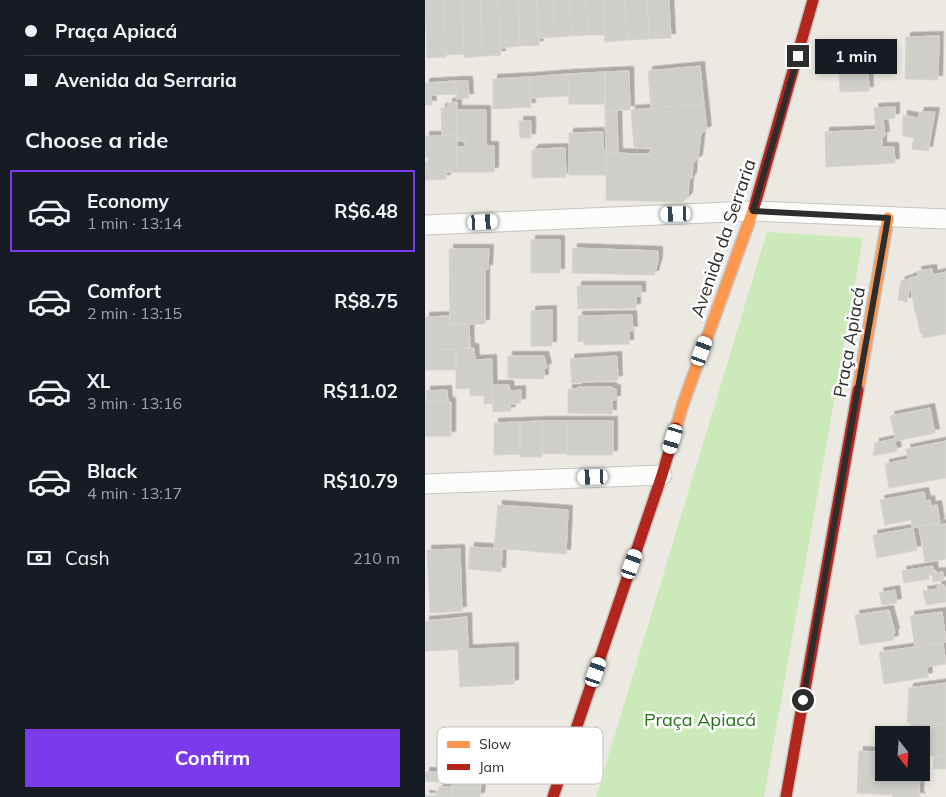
<!DOCTYPE html>
<meta charset="utf-8">
<style>
:root{--surface:#171b24;--page:#242831;--text:#f1f3f6;--muted:#9ea1a6;--line:#363941;--accent:#7c3aed}
body{margin:0;font-family:Mulish,sans-serif;background:var(--page);color:var(--text);height:100vh;display:flex;flex-direction:column;font-size:19px;white-space:nowrap}
*{box-sizing:border-box;margin:0}
p{font-size:16px;color:var(--muted)}
.icon{flex:none;width:28px;height:28px;fill:none;stroke:currentColor;stroke-width:2;stroke-linecap:round;stroke-linejoin:round}
.map{position:relative;flex:1;overflow:hidden}
.panel{display:flex;flex-direction:column;background:var(--surface);width:425px}
.panel>*{flex:none}
.hud{display:grid;align-content:center;height:110px;padding:0 25px;background:var(--surface)}
.needle{width:32px;rotate:163deg}
.controls{position:absolute;left:450px;top:726px;display:grid;gap:10px}
.controls a{display:grid;place-items:center;width:55px;height:55px;border-radius:0px;background:var(--surface);box-shadow:0 2px 8px #0003;font-size:25px}
.end{position:absolute;width:22px;height:22px;margin:-11px;border:6px solid #2d2d2d;background:#fff;box-shadow:0 0 0 2px #fff}
.from{border-radius:50%}
.bubble{position:absolute;height:35px;border-radius:0px;background:var(--surface);box-shadow:0 2px 8px #0003;font-size:16px;font-weight:700;line-height:35px;text-align:center}
.car{position:absolute;width:15px;height:30px;margin:-15px -8px;border-radius:6px;box-shadow:0 0 4px 1px #0007;background:linear-gradient(#fff 24%,#345 0 40%,#fff 0 76%,#345 0 86%,#fff 0)}
.hud b{display:flex;align-items:center;gap:18px;height:48px;font-size:19px}
.hud b+b{border-top:1px solid var(--line)}
.hud i{width:12px;height:12px;background:var(--text)}
ul{padding:0;list-style:none}
li{display:flex;align-items:center;gap:15px;height:82px;margin:0 10px 8px;padding:0 15px;border:2px solid transparent;border-radius:0px}
li div{flex:1}
li b{display:block;font-size:19px}
li em{font-style:normal;font-weight:700}
li.on{border-color:var(--accent)}
li>.icon{width:45px;height:45px;stroke-width:1.5}
h2{padding:0 25px;font-size:22px;line-height:60px}
.pay{display:flex;align-items:center;gap:12px;height:55px;padding:0 25px;font-size:19px}
.pay p{margin-inline-start:auto}
.cta{display:flex;gap:10px;margin-top:auto;padding:10px 25px}
.cta a{flex:1;height:58px;border-radius:0px;background:var(--accent);color:#fff;font-size:20px;font-weight:700;line-height:58px;text-align:center}
main{display:flex;flex:1;min-height:0}
.map>svg:first-child{display:block}
.green{fill:#cce9ba}
.building{fill:#d0cec9;stroke:#d7d4ce;filter:url(#shadow)}
.lines{fill:none;stroke-linecap:round;stroke-linejoin:round}
.street-casing{stroke:#c5c4c3;stroke-width:21}
.slow-casing{stroke:#c5c4c3;stroke-width:14}
.jam-casing{stroke:#c5c4c3;stroke-width:14}
.street{stroke:#fcfcfb;stroke-width:19}
.slow{stroke:#ff974d;stroke-width:11}
.jam{stroke:#b3261e;stroke-width:11}
.route{stroke:#2d2d2d;stroke-width:6}
.labels{text-anchor:middle;dominant-baseline:central;stroke-width:5;stroke-linejoin:round;paint-order:stroke}
.street-label{font-size:18px;fill:#2d2d2d;stroke:#fff}
.park-label{font-size:18px;fill:#257116;stroke:#fff}
.key{fill:#fff;stroke:#c0c0c0;stroke-width:1}
.key-label{font-size:14px;fill:#2d2d2d}
</style>
<main>
<section class="panel">
<div class="hud">
<b><i class="from"></i>Praça Apiacá</b>
<b><i></i>Avenida da Serraria</b>
</div>
<h2>Choose a ride</h2>
<ul>
<li class="on"><svg class="icon" aria-label="car" viewBox="0 0 24 24"><path d="M5 17H2v-5l4-1 3-4h7l3 4 3 1v5h-3M9 17h6M6 11h13"/><circle cx="7" cy="17" r="2"/><circle cx="17" cy="17" r="2"/></svg><div><b>Economy</b><p>1 min · 13:14</p></div><em>R$6.48</em></li>
<li><svg class="icon" aria-label="car" viewBox="0 0 24 24"><path d="M5 17H2v-5l4-1 3-4h7l3 4 3 1v5h-3M9 17h6M6 11h13"/><circle cx="7" cy="17" r="2"/><circle cx="17" cy="17" r="2"/></svg><div><b>Comfort</b><p>2 min · 13:15</p></div><em>R$8.75</em></li>
<li><svg class="icon" aria-label="car" viewBox="0 0 24 24"><path d="M5 17H2v-5l4-1 3-4h7l3 4 3 1v5h-3M9 17h6M6 11h13"/><circle cx="7" cy="17" r="2"/><circle cx="17" cy="17" r="2"/></svg><div><b>XL</b><p>3 min · 13:16</p></div><em>R$11.02</em></li>
<li><svg class="icon" aria-label="car" viewBox="0 0 24 24"><path d="M5 17H2v-5l4-1 3-4h7l3 4 3 1v5h-3M9 17h6M6 11h13"/><circle cx="7" cy="17" r="2"/><circle cx="17" cy="17" r="2"/></svg><div><b>Black</b><p>4 min · 13:17</p></div><em>R$10.79</em></li>
</ul>
<div class="pay"><svg class="icon" aria-label="cash" viewBox="0 0 24 24"><path d="M3 7h18v10H3z"/><circle cx="12" cy="12" r="2"/></svg>Cash<p>210 m</p></div>
<div class="cta"><a>Confirm</a></div>
</section>
<div class="map">
<svg width="521" height="797" viewBox="0 0 521 797">
<defs>
<filter id="shadow"><feDropShadow dx="4.5" dy="-4.5" stdDeviation="0" flood-color="#0004"/></filter>
</defs>
<rect width="100%" height="100%" fill="#ece8e2"/>
<path class="green" d="M342 232 438 238 339 797H171Z"/>
<path class="building" d="M0 0H19L21 57 2 58Z
M19 0H37L39 54 21 55Z
M37 0H55L58 56 39 58Z
M55 0H73L76 55 58 56Z
M73 0H93L95 46 76 48Z
M93 0H112L114 45 95 46Z
M112 0H128L130 37 113 38Z
M128 0H145L146 36 130 37Z
M145 0H161L163 35 146 36Z
M161 0H178L180 35H163Z
M178 0H200L202 40 180 42Z
M200 0H222L224 39 202 40Z
M222 0H244L246 38 224 39Z
M514 36 513 80 480 79 481 37Z
M275 66 279 104 226 108 223 71Z
M443 68 444 91 415 92 414 69Z
M204 71 205 110 180 111V72Z
M180 72V104H144L143 74Z
M143 74V96L105 98V77Z
M105 77 106 107 68 109V79Z
M31 81H43L44 98 31 99Z
M31 81 32 94 6 95 7 105H0V83Z
M32 102V134H21V136H17L16 108H23V103Z
M279 104 282 130 276 133 273 159 268 163 267 177 264 181 263 197 258 202 181 200V153L225 154 226 148 209 147 206 110Z
M470 107V118L458 119 460 136H457V147H469L470 163 401 167 400 132 451 130 449 108Z
M32 110H61V146H69V172H32V147H40V140L32 141Z
M180 111H192L193 153H181Z
M495 112H510L503 151 487 149 489 138 478 136V115L493 118Z
M94 121H106V138H95Z
M178 132V149L181 148V175H144V133Z
M21 134H32V172H21V179L0 180V162H3V157H0V136H21Z
M140 148 141 177 107 178V151H109V149Z
M106 240H135V273H106Z
M148 248 233 251V261L229 275 147 273Z
M24 249H64L63 269H60V324H25Z
M507 269 508 275 521 272V334L498 338 497 333H495L491 313H490L484 278 493 276 492 271Z
M484 279 485 284 482 302 473 300 476 281Z
M152 286H216V296H211V308L153 309Z
M127 310V346H106V311Z
M207 315 208 331 204 330V344L159 345V341L153 342V316Z
M25 316V324H44L45 348 0 350V317Z
M49 348 50 360 67 359 68 403 59 404V395L45 396V388L31 389V349Z
M31 349V370H0V350Z
M83 356H119L122 368H119V379L83 378Z
M192 356 193 380 147 383 145 359Z
M68 385H84L85 391 96 390V403L85 404 86 411 68 412Z
M153 387H187V389H191V400H187V414L143 413V389H153Z
M22 390 23 402H1V391Z
M0 402H26V436H0Z
M505 408 510 433 471 441 465 416Z
M117 421H142V453L117 454Z
M117 421V457H95V422Z
M142 421H188V455H142Z
M95 422V454L69 455V423Z
M469 439 472 451 448 456 450 443Z
M521 441V478L464 488 460 464 483 459 481 449Z
M499 492 501 501 505 500 506 506 512 505 515 523 487 528 486 520 460 525 455 500Z
M73 505 143 510 141 554 69 548Z
M512 523 513 525 521 524V559L500 562 494 526Z
M488 528 492 550 452 558 448 535Z
M45 547 77 549 76 572 43 569Z
M35 549 37 611 5 613 2 550Z
M508 566 509 573 518 572 519 580 508 582 507 574 503 575 504 579 479 583 477 571Z
M519 585 520 588H521V602L501 605 498 591 513 589 512 586Z
M470 590 472 603 457 605 454 593Z
M464 610 470 633H468L469 640 435 645 430 615Z
M517 612 521 642 490 647 485 616Z
M42 617 43 649 0 651V621Z
M518 643 521 664 502 667 503 677 459 684 454 652Z
M89 647V684L35 687 33 650Z
M521 683V725L482 722 484 688Z
M486 722 521 725V757L496 755V735H485Z
M434 751 454 752V760L459 761V772H495L494 796 496 797H468V795L432 793Z
M509 756 521 757V769H508Z
M0 772H13V782L0 781Z
M27 780 56 781 55 797H27Z
M14 787H27V797H0V795L11 796V791H14Z"/>
<g class="lines">
<g class="street-casing">
<path id="street" d="M0 225 328 211 521 219
M0 484 237 475"/>
</g>
<g class="slow-casing">
<path id="slow" d="M433 390 463 218
M251 428 258 404 329 208"/>
</g>
<g class="jam-casing">
<path id="jam" d="M329 208 388 0
M128 797 237 475 251 428
M361 797 433 390"/>
</g>
<use href="#street" class="street"/>
<use href="#slow" class="slow"/>
<use href="#jam" class="jam"/>
</g>
<g class="lines">
<path class="route" d="M373 56 328 211 463 218 378 700"/>
</g>
<g class="labels">
<g class="street-label">
<text transform="translate(298 238) rotate(-71)">Avenida da Serraria</text>
<text transform="translate(424 342) rotate(-80)">Praça Apiacá</text>
</g>
<g class="park-label">
<text x="275" y="719">Praça Apiacá</text>
</g>
</g>
<rect x="12" y="727" width="166" height="57" rx="8" class="key"/>
<rect x="22" y="741" width="23" height="7" fill="#ff974d"/>
<rect x="22" y="764" width="23" height="6" fill="#b3261e"/>
<g class="key-label">
<text x="54" y="749">Slow</text>
<text x="54" y="772">Jam</text>
</g>
</svg>
<div class="controls">
<a><svg class="needle" viewBox="-14 -14 28 28"><path d="M0-13l5 13h-10z" fill="#e53935"/><path d="M0 13l5-13h-10z" fill="#9ea1a6"/></svg></a>
</div>
<i class="end from" style="left:378px;top:700px"></i>
<i class="end" style="left:373px;top:56px"></i>
<div class="bubble" style="left:390px;top:39px;width:82px">1 min</div>
<i class="car" style="left:251px;top:214px;rotate:268deg"></i>
<i class="car" style="left:58px;top:222px;rotate:87deg"></i>
<i class="car" style="left:277px;top:351px;rotate:20deg"></i>
<i class="car" style="left:248px;top:439px;rotate:197deg"></i>
<i class="car" style="left:168px;top:477px;rotate:268deg"></i>
<i class="car" style="left:207px;top:564px;rotate:19deg"></i>
<i class="car" style="left:171px;top:672px;rotate:19deg"></i>
</div>
</main>
